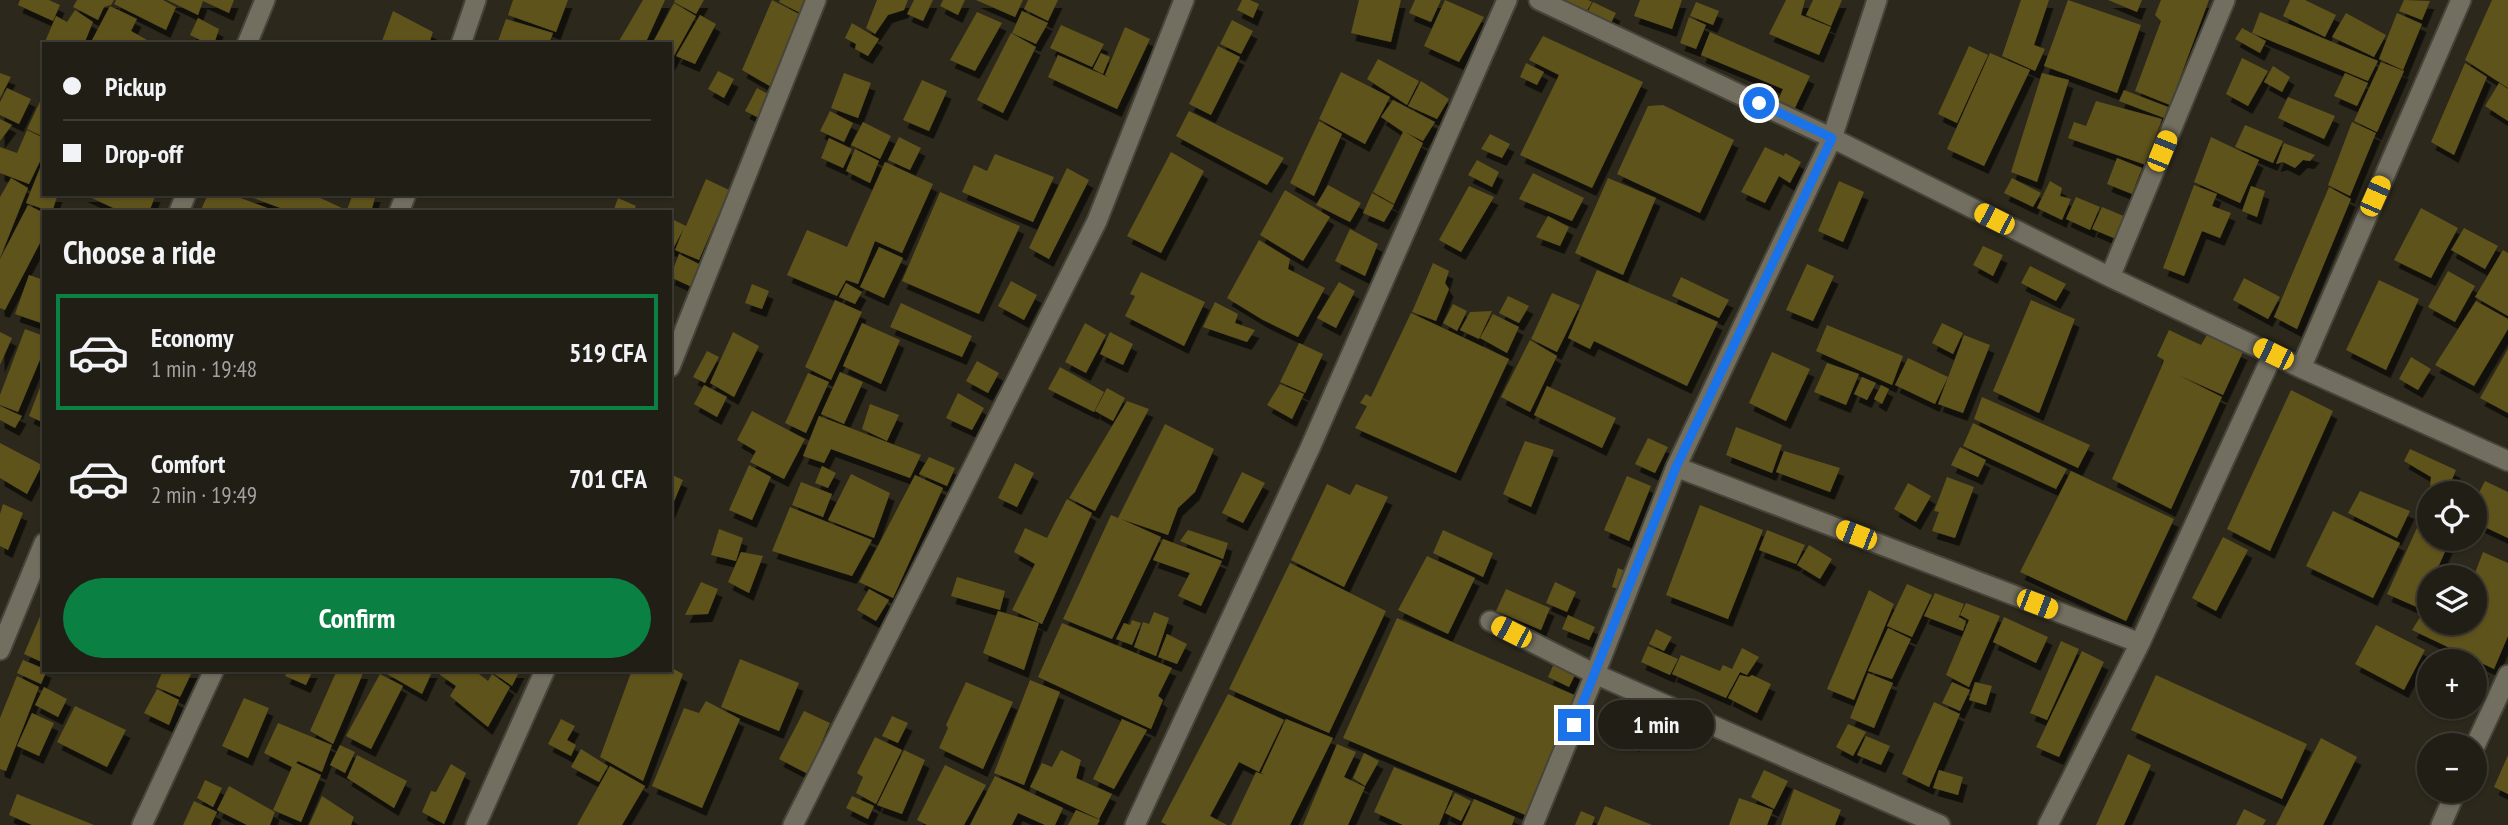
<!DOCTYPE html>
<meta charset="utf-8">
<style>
:root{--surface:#211e15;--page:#29271e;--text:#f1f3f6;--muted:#a2a2a0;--line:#3e3c34;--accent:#0b8043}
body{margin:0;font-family:"PT Sans Narrow",sans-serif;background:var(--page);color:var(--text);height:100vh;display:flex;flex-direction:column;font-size:26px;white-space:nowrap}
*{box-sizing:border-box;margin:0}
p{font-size:23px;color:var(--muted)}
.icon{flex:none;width:38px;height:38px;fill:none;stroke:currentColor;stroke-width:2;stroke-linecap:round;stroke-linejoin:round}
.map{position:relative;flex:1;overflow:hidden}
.sheet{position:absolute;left:42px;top:210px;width:630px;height:462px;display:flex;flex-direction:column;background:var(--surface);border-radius:0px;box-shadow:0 2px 5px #0004,0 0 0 2px var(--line)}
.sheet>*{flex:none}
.guide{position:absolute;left:42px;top:42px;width:630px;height:154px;border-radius:0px;box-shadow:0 2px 5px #0004,0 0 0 2px var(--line);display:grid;align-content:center;height:154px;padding:0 21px;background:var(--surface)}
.controls{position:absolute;left:2417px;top:481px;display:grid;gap:14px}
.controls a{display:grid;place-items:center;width:70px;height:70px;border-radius:50%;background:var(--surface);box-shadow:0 2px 5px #0004,0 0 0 2px var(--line);font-size:35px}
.end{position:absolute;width:32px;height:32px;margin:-16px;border:9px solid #1a73e8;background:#fff;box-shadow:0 0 0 4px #fff}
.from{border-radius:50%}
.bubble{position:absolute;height:49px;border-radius:24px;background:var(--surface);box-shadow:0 2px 5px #0004,0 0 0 2px var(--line);font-size:23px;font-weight:700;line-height:49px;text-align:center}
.car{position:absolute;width:21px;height:42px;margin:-21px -10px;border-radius:9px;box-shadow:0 0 5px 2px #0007;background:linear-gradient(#f5c518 24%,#345 0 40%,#f5c518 0 76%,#345 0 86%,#f5c518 0)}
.guide b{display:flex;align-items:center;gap:24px;height:66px;font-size:26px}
.guide b+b{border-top:2px solid var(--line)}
.guide i{width:18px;height:18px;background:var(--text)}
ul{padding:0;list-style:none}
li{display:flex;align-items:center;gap:21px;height:116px;margin:0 14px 10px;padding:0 7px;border:4px solid transparent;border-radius:0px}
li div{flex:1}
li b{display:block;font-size:26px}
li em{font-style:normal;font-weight:700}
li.on{border-color:var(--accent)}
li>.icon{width:63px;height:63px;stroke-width:1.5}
h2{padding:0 21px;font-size:32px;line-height:84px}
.cta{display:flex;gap:14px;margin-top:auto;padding:14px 21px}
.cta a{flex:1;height:80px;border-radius:42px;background:var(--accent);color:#fff;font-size:28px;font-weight:700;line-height:80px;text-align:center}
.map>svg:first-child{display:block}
.building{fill:#5f521c;filter:url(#shadow)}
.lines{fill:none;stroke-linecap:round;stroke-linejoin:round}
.minor-casing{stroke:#47443a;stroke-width:23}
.minor{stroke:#726e60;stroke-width:19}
.route{stroke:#1a73e8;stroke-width:9}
</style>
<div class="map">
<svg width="2508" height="825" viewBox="0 0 2508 825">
<defs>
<filter id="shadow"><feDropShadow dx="4.5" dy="8" stdDeviation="0" flood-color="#0009"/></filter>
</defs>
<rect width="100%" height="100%" fill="#2c281c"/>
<path class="building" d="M20 0H49L60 5 53 21 18 5Z
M77 0H114L111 5 104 7 98 20 73 7Z
M116 0H163L176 7 166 30 114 4Z
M167 0H234L229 13 203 1 198 15Z
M513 0H568L556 32 508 15Z
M643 0H665L645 44H626L619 41Z
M675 0H704L696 14 674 2Z
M772 0 805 17 775 89 742 70Z
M780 0H811L804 15 779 2Z
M877 0H908L904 10 888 15 875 34 866 28Z
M914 0H933L923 21 907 14Z
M943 0H965L958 15 940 6Z
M976 0H1023L1015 17Z
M1028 0H1058L1048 21 1024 9Z
M1242 0H1250L1259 4 1253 18 1237 10Z
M1359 0H1401L1391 42 1351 33Z
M1415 0H1441L1431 22 1409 13Z
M1445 0 1484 17 1459 62 1424 46Z
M1552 0H1588L1592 2 1585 14Z
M1640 0H1682L1672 29 1634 16Z
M1786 0H1805L1801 15 1831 27 1819 55 1769 34Z
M1813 0H1842L1831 26 1806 15Z
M2021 0H2049L2034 45 2045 49 2035 71 2002 56Z
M2068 0 2141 25 2117 93 2044 66Z
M2108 0H2142L2137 12Z
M2161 0H2209L2170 105 2135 91 2161 21 2155 15Z
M2290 0H2305L2336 15 2325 37 2283 16Z
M2404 0 2430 1 2422 20 2399 11Z
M2492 0H2508V88L2465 60Z
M1593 2 1616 13 1610 25 1586 15Z
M1696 2 1719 11 1713 25 1690 16Z
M674 3 696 16 670 63V44H652Z
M110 6 137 19 131 31 154 44H90Z
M75 10 93 22 84 44H44L56 16 67 22Z
M393 11 433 32 429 44H381Z
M1022 11 1048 23 1036 44 1012 33Z
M977 12 1002 23 975 71 950 60Z
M2260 12 2378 61 2368 81 2252 33Z
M2346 13 2386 35 2374 57 2332 37Z
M2397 13 2422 24 2403 70 2379 59Z
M700 15 716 24 695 64 676 56Z
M1689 17 1706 25 1696 49 1680 43Z
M198 18 219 29 214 44H208L190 35Z
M506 19 553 33 549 44H497Z
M1232 20 1253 31 1241 54 1220 44Z
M852 23 879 39 868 56 855 49 856 44 845 38Z
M1061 25 1104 44 1092 67 1050 48Z
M1125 27 1150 39 1117 109 1048 77 1058 55 1108 77 1105 75Z
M2242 28 2266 41 2260 53 2235 39Z
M1710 32 1810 76 1793 112 1776 105 1783 89 1701 55Z
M1011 33 1036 47 1003 113 977 100Z
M1543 36 1643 82 1592 188 1520 155 1559 75 1529 60Z
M1218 46 1240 57 1211 115 1189 104Z
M1969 46 1988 55 1957 123 1938 114Z
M1101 53 1110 57 1103 74 1093 69Z
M1990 53 2030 70 1984 166 1947 149Z
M2242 58 2268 71 2248 106 2226 94Z
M1378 59 1419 81 1407 105 1367 79Z
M2381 62 2404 71 2377 132 2354 121Z
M1526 63 1544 72 1537 85 1520 77Z
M2465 63 2487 77 2454 155 2431 142Z
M2273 66 2290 77 2282 92 2264 82Z
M718 71 734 79 724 98 708 89Z
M1341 72 1390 97 1365 144 1319 119Z
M0 73 11 77 0 98Z
M844 73 871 83 858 118 831 108Z
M2042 73 2069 80 2037 182 2011 172Z
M2345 73 2368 83 2357 106 2334 96Z
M922 80 947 91 929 131 903 120Z
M1421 81 1449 99 1437 119 1408 106Z
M2499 83 2508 89V121L2485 106Z
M7 88 31 99 19 124 0 115V102Z
M757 88 774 97 763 120 745 111Z
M2124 90 2168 107 2164 118 2119 101Z
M44 93V137L27 129Z
M2288 97 2335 116 2324 139 2278 118Z
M1393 100 1435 122 1423 141 1405 132 1423 143 1394 204 1373 192 1403 132 1381 117Z
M2096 101 2162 119 2146 165 2068 138 2074 122 2086 126Z
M1663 105 1734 140 1700 213 1617 174 1648 106Z
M830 111 853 123 844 142 820 131Z
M1189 111 1284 158 1267 185 1176 136Z
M0 119 12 125 0 141Z
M1319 121 1342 134 1314 196 1290 183Z
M863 122 891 136 880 159 851 145Z
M2352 122 2376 133 2350 196 2328 185Z
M2245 125 2283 141 2273 163 2235 147Z
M27 130 44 138V153L29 184 0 173V147L17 153Z
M1490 134 1510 144 1502 158 1481 149Z
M899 137 921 148 910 170 888 160Z
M2211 137 2259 160 2240 203 2194 182Z
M829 138 852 149 843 168 821 158Z
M2284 143 2315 155 2310 161 2303 160 2295 168 2283 162 2276 164Z
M1765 147 1784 156 1785 153 1801 162 1790 183 1779 176 1765 203 1741 192Z
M855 149 879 161 870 183 846 171Z
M1171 152 1204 171 1161 253 1127 236Z
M995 154 1054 177 1033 222 962 192 974 165 987 171Z
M44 158V194H58L52 212 26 203Z
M2117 158 2142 168 2132 194 2107 184Z
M1477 160 1499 172 1492 187 1468 175Z
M885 162 933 184 902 253 875 241 858 284 846 280 837 296 787 275 807 230 847 247Z
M1067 168 1089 180 1049 259 1029 248Z
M1533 173 1584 198 1572 221 1519 199Z
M11 178 28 188 0 258V197Z
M1608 178 1656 198 1623 275 1575 253Z
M2012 178 2041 193 2033 207 2004 193Z
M706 179 729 190 699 260 675 250 684 228 673 249 670 248V218L686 226Z
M1839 181 1864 192 1843 242 1818 231Z
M2050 181 2062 188 2060 196 2071 199 2062 220 2037 208Z
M1328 185 1361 203 1350 222 1316 205Z
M2194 185 2217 194 2212 206 2231 213 2220 238 2202 231 2184 276 2163 268Z
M1469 186 1494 197 1461 252 1439 240Z
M2251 186 2265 191 2257 217 2242 211Z
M2329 187 2351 199 2297 329 2274 317Z
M1285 190 1330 217 1303 261 1260 235Z
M940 192 1020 226 979 314 902 281Z
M1372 193 1394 205 1384 222 1363 213Z
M83 194H156L149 212H122Z
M208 194H230L278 212H200Z
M312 194 344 209 343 212H291L245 195Z
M353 194H376L371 212H346Z
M2076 197 2100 207 2090 230 2066 219Z
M618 198 636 206 633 212H613Z
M28 205 44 213V240L42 239 5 310 0 308V259Z
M2102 207 2126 217 2116 239 2092 229Z
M2421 208 2458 228 2431 278 2394 260Z
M1548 216 1569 227 1560 246 1536 237Z
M2464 228 2498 246 2485 269 2451 250Z
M1350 229 1378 244 1365 276 1335 261Z
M1259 240 1290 259 1288 269 1325 288 1298 337 1263 320 1227 298Z
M1983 246 2003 255 1993 276 1973 265Z
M879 247 903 258 884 298 860 287Z
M2503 250 2508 253V316L2475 297Z
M679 254 703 266 692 287 670 277Z
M1433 263 1449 271 1445 283 1449 289 1436 321 1412 312Z
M1807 264 1834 276 1813 321 1786 310Z
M2030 266 2066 284 2056 301 2021 283Z
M1597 270 1718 322 1687 386 1594 341 1590 349 1568 338Z
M2448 271 2475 286 2455 322 2428 307Z
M1141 272 1205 302 1184 346 1125 316 1135 296 1130 294Z
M29 275 44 280V324L15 314Z
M1681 277 1729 300 1719 318 1672 296Z
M2244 278 2280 297 2268 319 2233 300Z
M2379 280 2419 299 2386 370 2346 350Z
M1011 281 1037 295 1024 320 998 306Z
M1339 282 1355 291 1336 328 1317 318Z
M846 283 862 292 855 304 839 297Z
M752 284 769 291 762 309 745 303Z
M1552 293 1580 305 1557 352 1531 339Z
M1508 296 1529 306 1519 323 1499 313Z
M835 300 862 312 831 380 805 367Z
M2031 300 2075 319 2039 413 1993 391Z
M2476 301 2508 319V329L2474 386 2435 365Z
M1215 302 1238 314 1235 323 1255 330 1247 342 1203 327Z
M901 303 972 336 962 357 890 327Z
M1453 304 1467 311 1457 331 1443 323Z
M1492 311 1479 339 1460 330 1470 312Z
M1411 313 1509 359 1456 473 1355 428 1367 406 1360 403 1366 394 1371 397Z
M1493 314 1519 327 1507 353 1480 338Z
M862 323 900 340 881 384 843 366Z
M1085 323 1106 335 1086 373 1065 362Z
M1942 323 1963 333 1953 354 1932 343Z
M1827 325 1903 356 1892 385 1816 351Z
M25 329 44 336V350L18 412 0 405V395Z
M2169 330 2201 345 2207 335 2243 352 2223 395 2178 375 2222 397 2171 509 2112 479 2162 366 2164 360 2157 356Z
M0 332 12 338 0 365Z
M733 332 759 346 734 397 710 383Z
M1110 332 1133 344 1123 365 1100 354Z
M1964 335 1990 345 1963 413 1938 404Z
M1530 340 1557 356 1530 412 1501 397Z
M1299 343 1323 354 1305 393 1280 382Z
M2508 349V413L2480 398Z
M707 351 719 357 705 383 693 377Z
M1772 352 1810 369 1786 421 1749 403Z
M2411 357 2431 369 2418 390 2399 379Z
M1908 358 1948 377 1935 404 1895 385Z
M977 361 999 373 988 393 966 381Z
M1827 363 1859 374 1846 405 1814 392Z
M1060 367 1104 392 1094 412 1048 389Z
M840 372 863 382 844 424 821 414Z
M808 373 829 382 806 433 785 423Z
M44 377V423L29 416Z
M1862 377 1876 383 1867 400 1854 394Z
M1280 384 1304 394 1292 419 1267 405Z
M704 385 727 397 717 417 694 404Z
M1881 385 1889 389 1882 404 1874 399Z
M1547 386 1616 418 1602 448 1534 415Z
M1107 388 1125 398 1113 421 1095 411Z
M2291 390 2333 411 2270 551 2227 529Z
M958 393 984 408 972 430 946 418Z
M1982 397 2090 445 2078 468 1974 419Z
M1127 401 1149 409 1095 511 1069 498Z
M870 404 899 415 887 441 862 429Z
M0 406 22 416 15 428 0 420Z
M752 411 805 439 784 479 750 462 756 451 737 440Z
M819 416 921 455 910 478 831 449 824 463 803 456Z
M1973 423 2067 469 2056 489 1963 446Z
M1165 424 1214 449 1195 492 1178 508 1168 535 1121 519 1161 537 1112 639 1063 619 1111 515 1118 518Z
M1736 427 1782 445 1772 473 1726 455Z
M1648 438 1668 447 1655 473 1635 464Z
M1525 441 1554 450 1531 507 1503 494Z
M0 443 42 465 27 494 0 478Z
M1960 447 1986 460 1978 477 1951 465Z
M2410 449 2456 470 2446 494 2430 488 2431 477 2404 461Z
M1784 451 1840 468 1830 492 1776 472Z
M929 457 955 468 947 486 919 474Z
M1015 463 1034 473 1017 507 998 498Z
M749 465 771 477 752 520 729 510Z
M822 466 836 473 828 488 815 483Z
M2071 471 2174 519 2126 621 2020 572Z
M1242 472 1265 483 1243 523 1222 513Z
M670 474 683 480 670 511Z
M851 474 890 493 874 538 828 520Z
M915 475 943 488 893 598 859 582Z
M1627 476 1651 486 1629 541 1604 530Z
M1947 477 1974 487 1955 538 1932 531 1939 512 1934 511Z
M2485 481 2508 492V538L2474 522V502Z
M801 482 832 494 823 517 792 505Z
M1908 483 1931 496 1916 522 1894 509Z
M1327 484 1350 495 1356 484 1388 497 1344 587 1291 560Z
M2360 491 2410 511 2397 538 2348 513Z
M1067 499 1092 513 1042 624 1012 610 1035 564 1014 552 1025 528 1047 538Z
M3 504 23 513 8 550 0 546V514Z
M1700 505 1763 530 1728 619 1666 595Z
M790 507 872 540 852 576 772 551Z
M2425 510 2429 512V539H2451L2433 578H2429V586L2419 608 2387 594Z
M2333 511 2400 543 2373 598 2306 566Z
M719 529 743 538 736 561 711 555Z
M1188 530 1228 543 1223 559 1180 541Z
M1443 530 1493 553 1483 577 1433 553Z
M1767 530 1805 545 1796 564 1759 550Z
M2223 537 2248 550 2216 611 2192 598Z
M1163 539 1222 561 1201 606 1178 596 1190 573 1153 560Z
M1809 545 1832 559 1820 579 1797 565Z
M741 552 763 556 749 593 728 582Z
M2483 552 2508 563V636L2494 669 2412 630 2429 603V623H2474V578H2473Z
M1427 556 1475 578 1448 634 1398 610Z
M1290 563 1386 611 1329 733 1229 689Z
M1618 568 1630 573 1624 591 1612 587Z
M957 577 1005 591 1000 610 951 596Z
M701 582 718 589 708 614 685 615Z
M1555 582 1576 592 1567 612 1546 603Z
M1907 584 1932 595 1912 637 1887 626Z
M869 589 889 600 876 621 857 610Z
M1506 589 1550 608 1541 630 1496 611Z
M1869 590 1894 604 1854 700 1827 689Z
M1935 593 1964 604 1957 621 1959 617 1966 621 1963 631 1924 616Z
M1966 603 2000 616 1969 687 1946 675 1969 620 1960 615Z
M44 607V663L24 654Z
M998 611 1039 623 1024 670 983 653Z
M1154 612 1169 618 1156 656 1134 647 1143 622 1149 624Z
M1568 615 1595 627 1589 640 1562 629Z
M2004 617 2048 637 2036 663 1993 642Z
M1397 618 1579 697 1530 817 1343 738Z
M1132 620 1141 623 1132 645 1116 639 1124 623 1130 625Z
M1062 623 1172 668 1158 696 1163 700 1151 729 1038 677Z
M2376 625 2425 650 2404 690 2355 664Z
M1888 628 1911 639 1892 679 1868 671Z
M1656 629 1672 637 1664 651 1649 644Z
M1167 634 1187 644 1177 664 1158 657Z
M2061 641 2079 649 2047 720 2030 713Z
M1648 646 1678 659 1670 675 1641 662Z
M1742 648 1759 657 1747 675 1740 672 1726 698 1672 674 1681 655 1720 671 1723 665 1732 669Z
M2082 651 2104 662 2059 757 2036 747Z
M740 659 799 683 779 731 721 707Z
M1556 659 1578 669 1569 687 1548 677Z
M23 660 47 670 41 684 17 673Z
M2474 663 2485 668 2474 688Z
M670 667 683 674 643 781 600 757 632 670H670Z
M163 670H193L180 697 156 687Z
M288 670H313L306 685 285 676Z
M337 670 364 671 333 744 310 731Z
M380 670H433L422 694Z
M443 670H474L488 681 492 674 510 687 488 727 450 696 456 686 440 675Z
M489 670H520L512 686Z
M1868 673 1893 683 1874 728 1850 718Z
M380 674 403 686 371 749 346 736Z
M1740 675 1749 677 1752 675 1771 684 1757 713 1728 698Z
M2156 675 2307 744 2282 799 2131 730Z
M17 676 39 687 6 771 0 769V718Z
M1030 680 1060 692 1024 785 994 773Z
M966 682 1013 702 983 769 939 748 948 728 946 725Z
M1952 682 1970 690 1960 711 1942 703Z
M1975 682 1992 686 1986 705 1969 700Z
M44 687 67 699 58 717 35 705Z
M157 689 179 700 169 725 144 713Z
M1228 694 1284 720 1259 772 1239 762 1210 816 1227 825H1167L1161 822Z
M244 698 269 708 248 758 222 746Z
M706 701 740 719 702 808 652 786 684 708 699 713Z
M1934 702 1960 714 1929 787 1902 774Z
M75 706 126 730 107 767 57 742Z
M804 711 830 723 808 774 779 759Z
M32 713 54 723 39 756 17 746Z
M1626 713 1644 720 1635 744 1615 737Z
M892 716 908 723 898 743 882 736Z
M561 719 575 726 567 740 576 745 571 756 548 744Z
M1122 719 1147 730 1114 789 1093 779Z
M1286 719 1333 738 1290 825H1231L1256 772 1265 775 1261 773Z
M278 723 332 745 322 772 298 761 296 763 321 775 301 822 273 810 292 767 264 753Z
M1848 724 1866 732 1853 756 1836 747Z
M1866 736 1890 746 1881 765 1857 755Z
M875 737 902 750 876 804 856 793 863 777 857 773Z
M2321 738 2357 757 2323 825H2276Z
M1337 744 1356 752 1344 777 1365 787 1348 825H1303Z
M340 745 355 752 345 773 330 765Z
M581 749 608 766 599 782 571 767Z
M904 750 925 760 902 814 877 805Z
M1061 750 1081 760 1076 778 1112 794 1099 819 1030 787 1042 763 1052 767Z
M1364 753 1379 761 1365 786 1353 778Z
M2128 754 2151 765 2124 825H2096Z
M357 755 407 781 394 808 347 778Z
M2508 755V794L2494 787Z
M451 764 466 773 444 824 422 812 431 791 436 792Z
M945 765 986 785 964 825H927L917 820Z
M610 766 645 786 622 825H577Z
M1394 767 1453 791 1439 825H1403L1374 812Z
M1764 770 1788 781 1774 809 1751 797Z
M1939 770 1963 777 1958 795 1933 788Z
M995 776 1063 808 1055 825H1045L1018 813 1012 825H970Z
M205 780 222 788 213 807 197 798Z
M229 786 275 812 270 825H247L217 810Z
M1794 789 1841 810 1835 825H1781Z
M1455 793 1471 801 1461 821 1445 813Z
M17 794 94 825H32L9 815Z
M322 796 354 817 351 825H309Z
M852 796 874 806 868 819 846 808Z
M1739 798 1773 810 1767 825H1729Z
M1474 799 1515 817 1512 825H1462Z
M194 801 217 812 211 825H183Z
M1605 806 1652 825H1597Z
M2244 809 2266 820 2263 825H2236Z
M1076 810 1100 820 1097 825H1068Z
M1581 811 1595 817 1592 825H1575Z"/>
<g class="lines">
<g class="minor-casing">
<path id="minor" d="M1539 0 1832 138 2110 277 2301 368 2508 461
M247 44 265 0
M461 44 476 0
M179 212 186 194
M399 212 406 194
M2110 277 2225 0
M670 367 816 0
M2301 368 2461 0
M1676 467 2140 643
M1490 621 1595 674 1940 825
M0 650 44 543
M2474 748 2508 675
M142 825 214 670
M476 825 545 670
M793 825 1097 221 1184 0
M1135 825 1310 448 1507 0
M1533 825 1595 674 1676 467 1832 138 1877 0
M2048 825 2140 643 2273 354
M2441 825 2456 791"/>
</g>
<use href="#minor" class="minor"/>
</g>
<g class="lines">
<path class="route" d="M1574 725 1676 467 1832 138 1759 103"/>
</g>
</svg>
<div class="controls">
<a><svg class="icon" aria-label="locate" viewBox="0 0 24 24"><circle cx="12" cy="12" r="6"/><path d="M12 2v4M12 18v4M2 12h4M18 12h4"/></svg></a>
<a><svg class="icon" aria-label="layers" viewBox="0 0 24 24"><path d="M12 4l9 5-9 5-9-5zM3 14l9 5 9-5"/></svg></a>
<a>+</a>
<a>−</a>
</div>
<i class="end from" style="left:1759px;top:103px"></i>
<i class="end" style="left:1574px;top:725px"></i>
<div class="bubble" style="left:1598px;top:700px;width:116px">1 min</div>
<i class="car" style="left:2162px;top:151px;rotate:22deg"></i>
<i class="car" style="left:2375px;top:196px;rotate:24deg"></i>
<i class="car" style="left:1994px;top:219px;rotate:297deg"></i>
<i class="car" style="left:2273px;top:354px;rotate:296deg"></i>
<i class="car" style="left:1856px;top:535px;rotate:291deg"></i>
<i class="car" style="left:2037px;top:604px;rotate:111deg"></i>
<i class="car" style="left:1511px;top:632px;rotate:297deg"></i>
<div class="guide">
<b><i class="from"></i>Pickup</b>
<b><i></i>Drop-off</b>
</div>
<section class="sheet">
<h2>Choose a ride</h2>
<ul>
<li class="on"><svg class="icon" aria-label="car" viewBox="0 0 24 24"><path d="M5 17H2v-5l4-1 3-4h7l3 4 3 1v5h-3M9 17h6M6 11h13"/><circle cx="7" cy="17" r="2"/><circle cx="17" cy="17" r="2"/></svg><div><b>Economy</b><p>1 min · 19:48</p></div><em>519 CFA</em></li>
<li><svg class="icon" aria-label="car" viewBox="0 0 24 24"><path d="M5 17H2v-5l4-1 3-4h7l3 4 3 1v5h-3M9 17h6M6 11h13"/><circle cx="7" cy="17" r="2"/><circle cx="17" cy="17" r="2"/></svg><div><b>Comfort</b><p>2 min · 19:49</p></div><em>701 CFA</em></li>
</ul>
<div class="cta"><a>Confirm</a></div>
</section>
</div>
